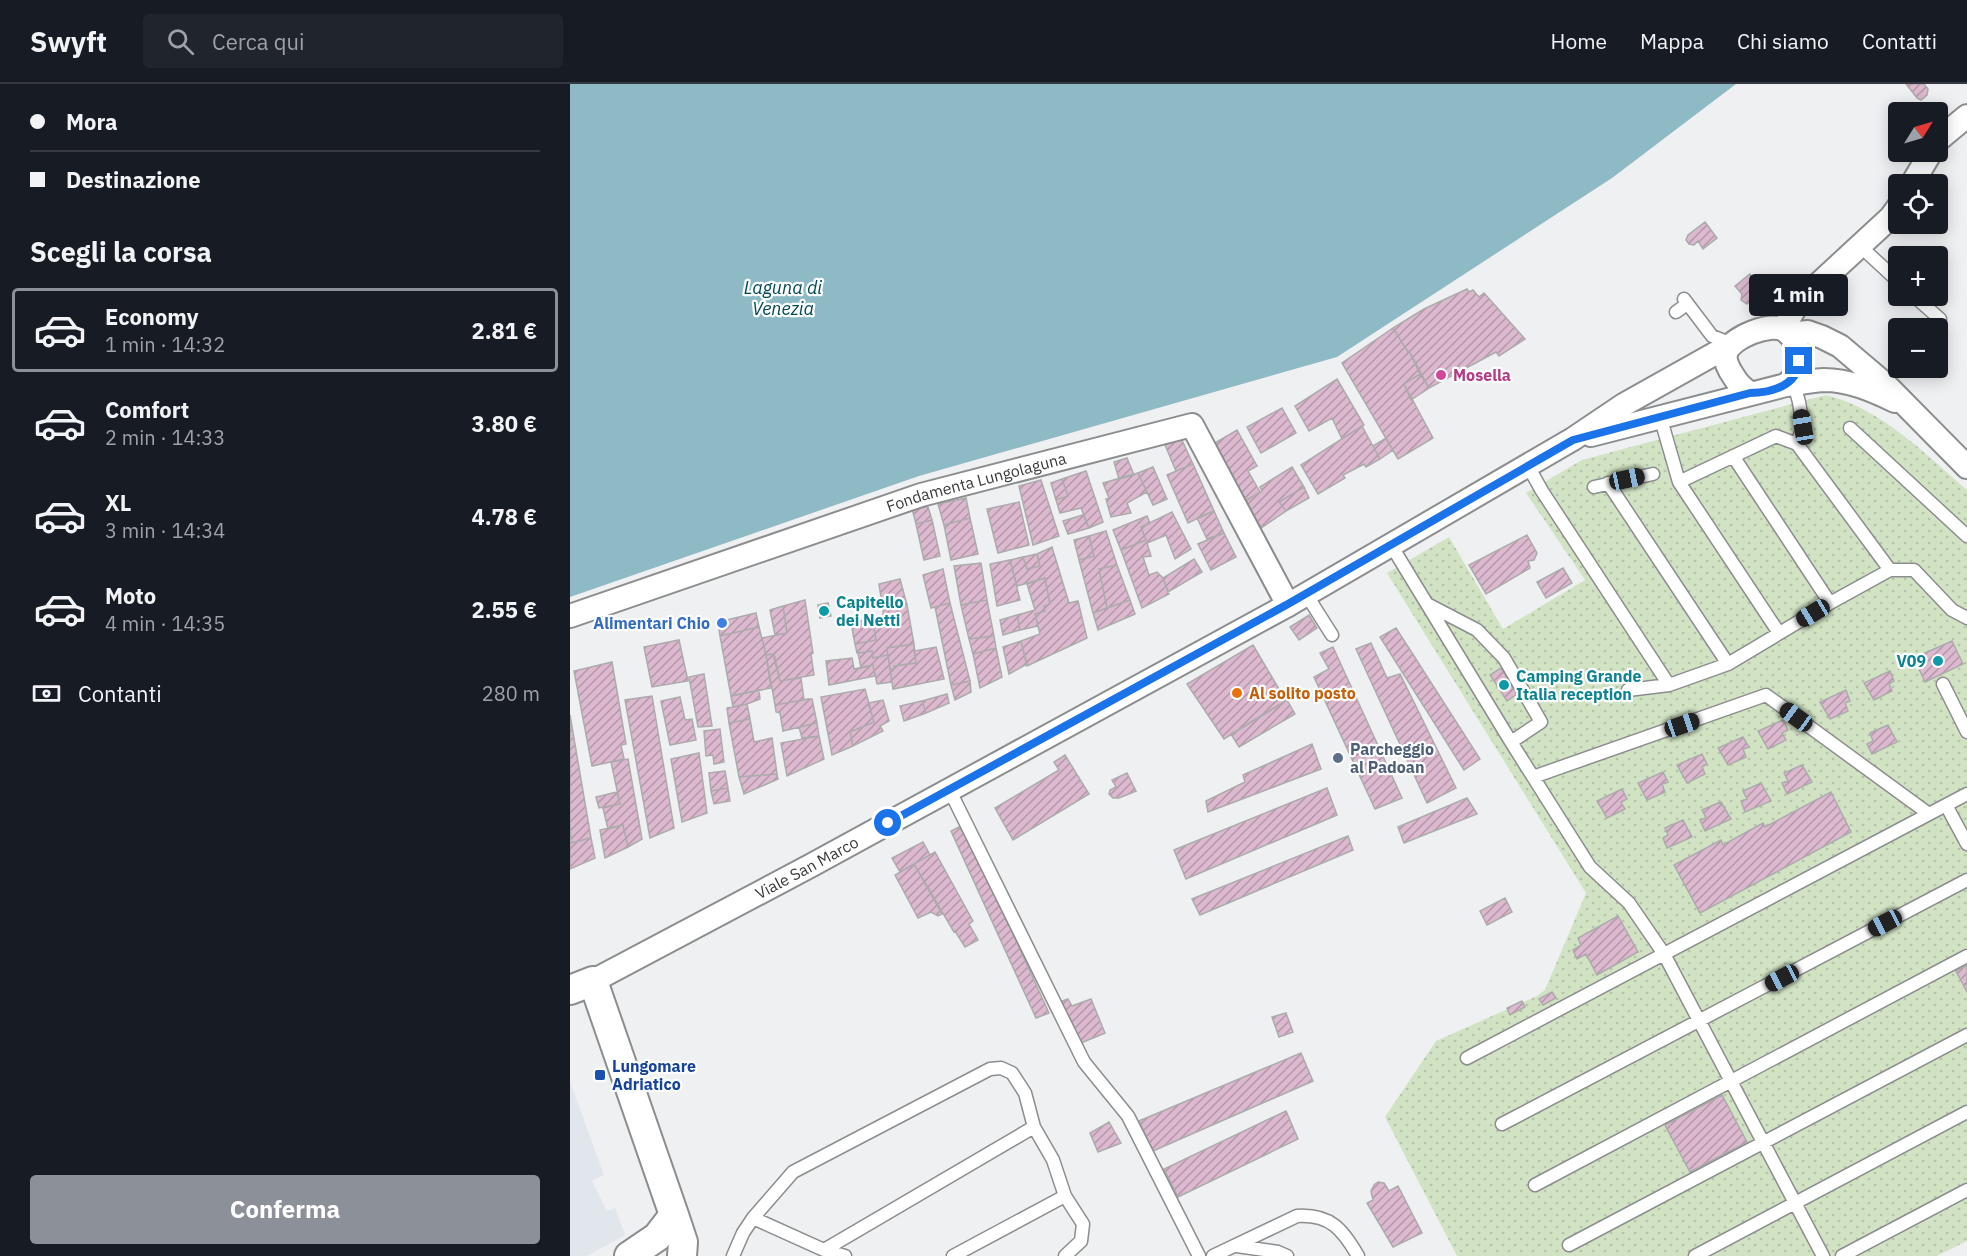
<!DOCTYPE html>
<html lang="it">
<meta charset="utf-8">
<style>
:root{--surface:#171b24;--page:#20242c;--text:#f1f3f6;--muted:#9ea1a6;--line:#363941;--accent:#8c9099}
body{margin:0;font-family:"IBM Plex Sans",sans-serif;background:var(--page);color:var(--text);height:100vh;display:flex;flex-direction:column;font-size:22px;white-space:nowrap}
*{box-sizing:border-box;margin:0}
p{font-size:20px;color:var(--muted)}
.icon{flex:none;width:33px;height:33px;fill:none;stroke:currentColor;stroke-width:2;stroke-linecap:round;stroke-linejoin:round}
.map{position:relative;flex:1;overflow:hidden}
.panel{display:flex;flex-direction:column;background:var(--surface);width:570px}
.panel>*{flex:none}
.top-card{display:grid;align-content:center;height:132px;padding:0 30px;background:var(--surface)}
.needle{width:39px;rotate:53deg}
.tools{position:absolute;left:1318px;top:18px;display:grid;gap:12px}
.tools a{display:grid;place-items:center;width:60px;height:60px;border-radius:6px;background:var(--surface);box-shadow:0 3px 15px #0003;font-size:30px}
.end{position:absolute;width:27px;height:27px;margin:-14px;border:8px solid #1a73e8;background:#fff;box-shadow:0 0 0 3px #fff}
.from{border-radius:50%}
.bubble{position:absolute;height:42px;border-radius:6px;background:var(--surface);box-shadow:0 3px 15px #0003;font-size:20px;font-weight:800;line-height:42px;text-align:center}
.car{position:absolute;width:18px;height:36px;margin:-18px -9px;border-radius:8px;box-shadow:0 0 4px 2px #0007;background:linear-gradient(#222 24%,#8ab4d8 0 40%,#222 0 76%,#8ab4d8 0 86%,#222 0)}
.top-card b{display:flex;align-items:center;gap:21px;height:57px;font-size:22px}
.top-card b+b{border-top:2px solid var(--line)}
.top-card i{width:15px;height:15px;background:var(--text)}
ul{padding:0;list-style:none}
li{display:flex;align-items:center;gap:18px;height:84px;margin:0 12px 9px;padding:0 18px;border:3px solid transparent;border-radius:6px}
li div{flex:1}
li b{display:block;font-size:22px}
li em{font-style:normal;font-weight:800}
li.selected{border-color:var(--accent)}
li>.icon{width:54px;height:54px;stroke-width:1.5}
h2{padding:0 30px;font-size:27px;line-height:72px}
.pay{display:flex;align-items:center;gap:15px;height:66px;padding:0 30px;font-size:22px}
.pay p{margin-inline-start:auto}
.primary-button{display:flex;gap:12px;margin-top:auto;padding:12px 30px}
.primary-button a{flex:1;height:69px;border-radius:6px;background:var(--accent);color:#fff;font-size:24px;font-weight:800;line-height:69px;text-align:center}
header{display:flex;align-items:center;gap:36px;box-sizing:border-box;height:84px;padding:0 30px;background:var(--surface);border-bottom:2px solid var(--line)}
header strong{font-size:28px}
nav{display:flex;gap:33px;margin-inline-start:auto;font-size:21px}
.search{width:420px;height:54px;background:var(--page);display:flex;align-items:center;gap:15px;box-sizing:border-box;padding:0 21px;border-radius:6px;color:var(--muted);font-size:22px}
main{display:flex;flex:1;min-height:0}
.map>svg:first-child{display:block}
.built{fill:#e1e5ec}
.grass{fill:url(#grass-dots)}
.water{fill:#8dbac5}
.building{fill:url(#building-hatch);stroke:#acabac;stroke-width:1.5}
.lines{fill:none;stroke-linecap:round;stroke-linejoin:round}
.service-casing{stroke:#8c8d8e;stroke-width:15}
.minor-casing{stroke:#8c8d8e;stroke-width:26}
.tertiary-casing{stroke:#8c8d8e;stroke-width:32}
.service{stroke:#fff;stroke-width:12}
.minor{stroke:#fff;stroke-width:22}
.tertiary{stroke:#fff;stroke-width:28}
.route{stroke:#1a73e8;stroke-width:8}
.hotel-dot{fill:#d1479c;stroke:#fcfdfe;stroke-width:2}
.culture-dot{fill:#0f9aa8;stroke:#fcfdfe;stroke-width:2}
.shop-dot{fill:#3f7fe0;stroke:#fcfdfe;stroke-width:2}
.food-dot{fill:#e8710a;stroke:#fcfdfe;stroke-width:2}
.service-dot{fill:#5c6f8a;stroke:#fcfdfe;stroke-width:2}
.transit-dot{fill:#1a4fb4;stroke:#fcfdfe;stroke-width:2}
.labels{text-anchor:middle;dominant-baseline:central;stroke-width:4.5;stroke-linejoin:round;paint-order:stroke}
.hotel-label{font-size:16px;font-weight:bold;fill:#b23c85;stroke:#fcfdfe;text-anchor:start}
.street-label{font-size:16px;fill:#3a3a3b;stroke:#fcfdfe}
.culture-label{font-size:16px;font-weight:bold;fill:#0d838f;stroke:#fcfdfe;text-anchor:start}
.shop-label{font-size:16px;font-weight:bold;fill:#366cbe;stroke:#fcfdfe;text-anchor:end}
.food-label{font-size:16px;font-weight:bold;fill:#c56008;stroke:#fcfdfe;text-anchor:start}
.service-label{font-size:16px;font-weight:bold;fill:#4e5e75;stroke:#fcfdfe;text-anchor:start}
.transit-label{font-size:16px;font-weight:bold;fill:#164399;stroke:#fcfdfe;text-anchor:start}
.water-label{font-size:18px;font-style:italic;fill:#044855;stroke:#fcfdfe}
</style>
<header>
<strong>Swyft</strong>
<div class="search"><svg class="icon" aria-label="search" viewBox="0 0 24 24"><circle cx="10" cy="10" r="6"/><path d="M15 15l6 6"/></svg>Cerca qui</div>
<nav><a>Home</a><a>Mappa</a><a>Chi siamo</a><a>Contatti</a></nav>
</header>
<main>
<section class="panel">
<div class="top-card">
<b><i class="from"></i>Mora</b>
<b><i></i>Destinazione</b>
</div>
<h2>Scegli la corsa</h2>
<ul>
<li class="selected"><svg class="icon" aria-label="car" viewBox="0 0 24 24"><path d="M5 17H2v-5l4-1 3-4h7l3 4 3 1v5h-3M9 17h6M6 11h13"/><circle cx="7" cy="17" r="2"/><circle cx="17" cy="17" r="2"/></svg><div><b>Economy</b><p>1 min · 14:32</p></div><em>2.81 €</em></li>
<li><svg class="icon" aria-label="car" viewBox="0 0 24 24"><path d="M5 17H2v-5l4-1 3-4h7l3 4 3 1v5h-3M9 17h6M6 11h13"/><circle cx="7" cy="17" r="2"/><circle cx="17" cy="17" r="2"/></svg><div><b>Comfort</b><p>2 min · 14:33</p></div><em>3.80 €</em></li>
<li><svg class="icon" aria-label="car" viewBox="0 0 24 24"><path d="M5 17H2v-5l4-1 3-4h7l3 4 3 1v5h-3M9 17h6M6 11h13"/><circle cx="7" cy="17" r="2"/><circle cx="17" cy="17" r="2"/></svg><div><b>XL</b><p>3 min · 14:34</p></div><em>4.78 €</em></li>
<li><svg class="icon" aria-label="car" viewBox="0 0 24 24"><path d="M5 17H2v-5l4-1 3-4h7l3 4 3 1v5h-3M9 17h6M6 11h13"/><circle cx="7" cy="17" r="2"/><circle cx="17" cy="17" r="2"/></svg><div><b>Moto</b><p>4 min · 14:35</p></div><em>2.55 €</em></li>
</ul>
<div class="pay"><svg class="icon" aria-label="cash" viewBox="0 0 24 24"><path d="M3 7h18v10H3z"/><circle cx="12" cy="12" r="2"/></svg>Contanti<p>280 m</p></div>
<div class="primary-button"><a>Conferma</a></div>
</section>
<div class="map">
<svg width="1397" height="1172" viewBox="0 0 1397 1172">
<defs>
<pattern id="grass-dots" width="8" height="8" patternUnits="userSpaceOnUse" patternTransform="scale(1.5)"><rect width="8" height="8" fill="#d2e3c4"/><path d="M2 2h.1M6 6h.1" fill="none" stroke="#b5c4a9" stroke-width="1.8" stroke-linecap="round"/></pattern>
<pattern id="building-hatch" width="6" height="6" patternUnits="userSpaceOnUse" patternTransform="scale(1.5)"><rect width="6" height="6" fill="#dcb9cf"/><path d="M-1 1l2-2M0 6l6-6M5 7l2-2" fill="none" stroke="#b397a9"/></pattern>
</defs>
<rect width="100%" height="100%" fill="#eff0f1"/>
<path class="built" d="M0 998 34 1091 22 1097 37 1127 45 1124 55 1151 17 1172H0Z"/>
<path class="grass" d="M1256 311C1312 325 1354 369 1397 406V1157L1367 1172H887L815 1033 866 957 967 912 975 906 1016 809 817 489 879 453 933 545 1015 496 956 409 1012 376Z"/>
<path class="water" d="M0 0H1166L1042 94 767 273 349 392 0 513Z"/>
<path class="building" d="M1336 0H1354L1358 5 1357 11 1351 16 1347 14Z
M1135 138 1147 154 1133 165 1128 157 1124 161 1119 160 1116 156 1118 151Z
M1180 190 1193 208 1177 220 1171 216 1172 210 1165 202Z
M897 205 899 208 903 206 909 213 914 209 955 255 929 272 926 268 859 304 839 267 838 268 823 244 854 225Z
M823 244 838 268 839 267 850 290 834 300 863 354 828 375 772 279Z
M850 290 859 304 841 316 834 300Z
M767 295 794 341 772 355 762 334 739 347 725 322Z
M712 324 726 349 691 369 677 343Z
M792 342 810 375 796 383 794 380 773 391 775 394 748 410 731 381Z
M667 346 687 382 678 387 690 408 670 421 638 363Z
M611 354 623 380 606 387 595 361Z
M816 354 823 366 810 375 803 362Z
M557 374 564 391 549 395 544 378Z
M623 380 644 427 618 439 597 391Z
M583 383 597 415 583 421 568 389Z
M722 383 734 403 709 418 716 427 691 444 675 417 692 407 690 403Z
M516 387 533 438 519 444 511 424 490 429 486 416 498 412 492 395Z
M568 389 577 408 557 419 561 429 541 433 536 415 539 414 533 399Z
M492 395 498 412 486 416 481 399Z
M471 396 489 452 463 461 449 402Z
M734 403 739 414 716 427 709 418Z
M396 414 400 434 374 441 368 420Z
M449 418 459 461 428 469 417 425Z
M358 423 362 436 346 440 342 425Z
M644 427 654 449 637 455 627 434Z
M602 428 621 465 605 475 596 451 577 459 581 472 573 473 579 491 587 488 593 494 599 510 572 524 551 466 576 456 571 443Z
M513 431 519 444 498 450 493 437Z
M577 432 580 439 571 443 576 456 551 466 543 446Z
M400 434 408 470 381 476 374 441Z
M362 436 370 472 354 476 346 440Z
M536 447 547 481 529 485 537 524 523 529 509 476 524 472 519 452Z
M654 449 666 473 641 486 628 460Z
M957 451 967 469 964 476 958 477 960 484 916 510 899 481Z
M519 452 524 472 509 476 504 456Z
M482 463 499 519 508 517 517 554 457 582 451 557 470 550 465 530 475 527 474 522 480 520 475 494 447 502 440 476 453 473 457 485 470 482 467 470Z
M467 470 470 482 457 485 453 473Z
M624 475 632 488 598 508 593 494Z
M440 476 450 516 427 522 420 480Z
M411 479 417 516 391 521 384 482Z
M547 481 560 516 537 524 529 485Z
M993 484 1002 499 976 514 967 498Z
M373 485 380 519 361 524 353 491Z
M475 494 480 520 474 522 475 527 465 530 468 542 450 546 447 531 465 526 457 500Z
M330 495 337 521 313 526 309 500Z
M235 516 243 569 241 570 244 591 210 597 204 570 196 571 192 554 217 549 213 522Z
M417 516 424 552 399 555 391 521Z
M560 516 565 530 528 546 523 529Z
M258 519 261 532 250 534 248 521Z
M380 519 400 597 381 601 365 523Z
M337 521 344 560 317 564 318 571 303 574 302 567 287 569 285 560 306 556 302 534 313 532V526Z
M213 522 217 549 205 551 200 526Z
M186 529 189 543 150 552 148 538Z
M447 531 450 546 433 551 430 536Z
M739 531 747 544 729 556 720 543Z
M302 534 306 556 285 560 281 539Z
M189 543 196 571 201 604 161 612 150 552Z
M826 544 910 675 894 686 810 553Z
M424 552 426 564 403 570 399 555Z
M109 556 118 597 82 603 74 563Z
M451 557 457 580 439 590 433 563Z
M1382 557 1393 580 1355 598 1344 574Z
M801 559 817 594 830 590 886 704 857 719 786 565Z
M344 560 346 579 324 582V585H320L317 564Z
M683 561 716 617 654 655 617 600Z
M366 563 374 595 323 605 320 585H324V582L346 579 344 567Z
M763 563 832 714 805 725 744 593 759 585 750 569Z
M426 564 432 593 410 604 403 570Z
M302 567 303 574 318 571 322 598 307 600 303 581 291 584 288 569Z
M203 570 210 597 231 594 234 616 205 621 196 571Z
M282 574 284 585 303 581 305 592 259 601 256 577Z
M42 578 56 660 51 661 54 675 22 682 4 587Z
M931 584 947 610 937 617 920 591Z
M1320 587 1324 597 1319 600 1322 607 1304 616 1294 599Z
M134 590 142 642 128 643 119 593Z
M400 597 401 608 385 616 381 601Z
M295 605 304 638 280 648 283 662 262 671 251 613Z
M189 606 190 615 177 620 163 623 161 612Z
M1276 606 1280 617 1275 619 1278 627 1260 635 1250 618Z
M377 610 379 619 356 629 352 617Z
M82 612 104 744 80 754 55 616Z
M110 613 115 636 122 635 126 656 100 661 91 617Z
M238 615H242L247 639 213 647 210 629 206 628 205 621Z
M313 616 319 637 310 642 313 647 283 662 280 648 304 638 298 619Z
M717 616 725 630 669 663 661 650Z
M352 617 356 629 334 637 330 622Z
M177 620 180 635 159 639 157 624Z
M0 631 21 754 1 759 0 740Z
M180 635 184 658 202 654 207 690 169 693 159 639Z
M1213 636 1218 646 1212 649 1216 656 1198 665 1188 647Z
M247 639 249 652 232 654 229 643Z
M1318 641 1327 658 1302 670 1297 660 1303 657 1300 649Z
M150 645 154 678 144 680 143 671 136 672 134 647Z
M249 652 254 675 217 692 211 659Z
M1173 653 1179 663 1173 665 1176 673 1158 681 1148 664Z
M742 660 751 685 638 728 636 717 675 698 673 691Z
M129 669 137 729 112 738 101 675Z
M1132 670 1137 680 1132 683 1135 690 1117 699 1107 681Z
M495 671 519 710 443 756 425 724 489 686 484 678Z
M58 675 72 755 58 763 53 741 38 745 33 724 50 720 41 678Z
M1232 681 1242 698 1217 710 1212 699 1218 697 1214 689Z
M155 687 158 704 141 707 139 689Z
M1093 688 1098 698 1092 700 1095 708 1077 716 1068 699Z
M557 689 566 707 549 714H543L539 710 540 706 546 703 542 696Z
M207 690 208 695 174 710 169 693Z
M1191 699 1201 717 1175 728 1171 717 1177 715 1173 707Z
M158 704 160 717 144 720 141 707Z
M757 704 767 731 616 795 604 766Z
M1052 705 1057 715 1051 718 1055 725 1037 734 1027 717Z
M47 708 50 720 29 724 26 713Z
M1261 708 1281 748 1130 829 1104 781 1151 756 1153 761 1193 739 1195 743Z
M897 714 907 730 834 759 828 743Z
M1151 718 1161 735 1135 747 1130 736 1136 734 1132 726Z
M1113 736 1122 753 1097 764 1093 754 1098 751 1095 744Z
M53 741 58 763 35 774 30 746Z
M389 743 402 760 479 929 466 934 381 747Z
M778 752 783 766 630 831 622 815Z
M21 754 25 774 0 785V759Z
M353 758 360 771 330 788 322 774Z
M365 768 403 837 399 840 408 856 395 863 385 847 384 848 344 780Z
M344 780 372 830 368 832 361 828 348 834 325 791Z
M935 814 942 828 917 841 910 827Z
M1048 832 1068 868 1027 891 1016 870 1007 875 1003 866 1011 861 1008 854Z
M1397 881V908L1386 887Z
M982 908 986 914 973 921 969 915Z
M498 915 502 922 521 915 535 949 506 961 487 919Z
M952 917 955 923 940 931 937 924Z
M716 929 723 948 709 953 702 933Z
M731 969 743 997 583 1067 569 1037Z
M1152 1011 1177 1058 1120 1088 1095 1041Z
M716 1027 728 1055 608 1113 594 1085Z
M539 1038 551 1059 528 1068 520 1049Z
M808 1098 814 1099 819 1107 828 1102 852 1149 823 1163 797 1119 803 1116 801 1107 804 1101Z"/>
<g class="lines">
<g class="service-casing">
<path id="service" d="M1290 162 1329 198
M1344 212 1370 235
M1114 215 1142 252 1162 260
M1106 228 1117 220
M1224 300 1229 318 1233 343 1227 360
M1090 332 1109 398 1209 549
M1280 344 1397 452
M1163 372 1260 519 1320 486H1344L1382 526 1397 534
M958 382 972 407 1099 601
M1109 398 1206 352 1227 360 1320 486
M1038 399 1158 580
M1024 403 1083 390
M821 461 941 658 1020 783 1059 819 1094 870 1253 1172
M736 510 762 551
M857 520 907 546 934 574 971 638 941 658
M1373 600 1397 648
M1058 606 1099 601 1158 580 1260 519
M379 705 514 978 558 1032 629 1172
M1376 721 1397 760
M1359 730 1397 710
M897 974 1359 730 1196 611 963 693
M932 1040 1397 796
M965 1101 1397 872
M183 1134 223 1088 420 985 431 984 442 989 455 1009 464 1043 483 1076 495 1112 513 1140 511 1157 495 1172
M999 1161 1397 951
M667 1162 708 1168 717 1172
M254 1166 464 1043
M163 1172 173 1149 183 1134 254 1166 275 1172
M383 1172 495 1112
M643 1172 727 1132C761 1130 773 1146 788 1172
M1125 1172 1397 1028
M1272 1172 1397 1106"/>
</g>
<g class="minor-casing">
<g id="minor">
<path d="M1368 56 1397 32"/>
<path d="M1342 100 1361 68"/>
<path d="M1213 245 1228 219 1321 133 1329 122"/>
<path d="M1219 250 1238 248 1252 253 1270 262 1316 301 1397 383"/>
<path d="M1216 301C1229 299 1241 297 1254 296 1279 296 1302 306 1325 317"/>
<path d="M1021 351 1216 301C1227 292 1231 282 1229 268 1227 260 1221 250 1214 246 1200 238 1163 253 1157 267 1153 275 1159 286 1164 293 1168 300 1172 304 1180 309"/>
<path id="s1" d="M0 532 351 411 622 341 718 521"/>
<path id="s2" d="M23 897 240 782 718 521 1003 355 1055 320 1162 260"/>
</g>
</g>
<g class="tertiary-casing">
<path id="tertiary" d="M0 906 23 897 104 1131 113 1158 112 1172
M59 1172 87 1153 104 1131"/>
</g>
<use href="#service" class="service"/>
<use href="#minor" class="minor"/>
<use href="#tertiary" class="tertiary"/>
</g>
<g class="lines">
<path class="route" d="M318 739 718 520 1003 356 1180 309C1200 309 1228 302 1229 277"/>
</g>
<circle class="hotel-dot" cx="871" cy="291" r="6"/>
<g class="culture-dot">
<circle cx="254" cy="527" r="6"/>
<circle cx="1368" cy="577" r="6"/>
<circle cx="934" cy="601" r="6"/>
</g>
<circle class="shop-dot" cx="152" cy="539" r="6"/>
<circle class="food-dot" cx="667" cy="609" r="6"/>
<circle class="service-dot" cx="768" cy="674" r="6"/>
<rect class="transit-dot" x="24" y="985" width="12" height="12" rx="3"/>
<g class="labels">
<g class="hotel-label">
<text x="883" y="291">Mosella</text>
</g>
<g class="street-label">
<text stroke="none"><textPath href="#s1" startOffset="428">Fondamenta Lungolaguna</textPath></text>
<text stroke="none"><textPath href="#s2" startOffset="242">Viale San Marco</textPath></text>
</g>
<g class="culture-label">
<text x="266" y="518">Capitello<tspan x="266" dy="18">dei Netti</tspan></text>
<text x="1356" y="577" text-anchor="end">V09</text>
<text x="946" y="592">Camping Grande<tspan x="946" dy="18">Italia reception</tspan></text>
</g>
<g class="shop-label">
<text x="140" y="539">Alimentari Chio</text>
</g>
<g class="food-label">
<text x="679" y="609">Al solito posto</text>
</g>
<g class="service-label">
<text x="780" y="665">Parcheggio<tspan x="780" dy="18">al Padoan</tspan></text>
</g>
<g class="transit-label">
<text x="42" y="982">Lungomare<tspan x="42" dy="18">Adriatico</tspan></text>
</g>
<g class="water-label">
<text x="213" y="203">Laguna di<tspan x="213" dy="21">Venezia</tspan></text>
</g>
</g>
</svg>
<div class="tools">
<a><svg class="needle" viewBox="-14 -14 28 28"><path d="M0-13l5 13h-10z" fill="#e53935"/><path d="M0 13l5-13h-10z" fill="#9ea1a6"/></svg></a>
<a><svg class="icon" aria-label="locate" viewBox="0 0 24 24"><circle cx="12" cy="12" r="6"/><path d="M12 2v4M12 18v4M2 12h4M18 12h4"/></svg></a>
<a>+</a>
<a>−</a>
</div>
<i class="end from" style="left:318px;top:739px"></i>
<i class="end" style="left:1229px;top:277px"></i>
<div class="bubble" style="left:1179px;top:190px;width:99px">1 min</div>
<i class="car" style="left:1233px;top:343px;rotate:351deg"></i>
<i class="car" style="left:1057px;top:395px;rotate:78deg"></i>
<i class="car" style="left:1243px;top:529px;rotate:239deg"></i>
<i class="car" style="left:1226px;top:633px;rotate:306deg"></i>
<i class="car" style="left:1112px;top:641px;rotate:71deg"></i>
<i class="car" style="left:1315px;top:839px;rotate:242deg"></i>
<i class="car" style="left:1212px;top:894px;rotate:242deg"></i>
</div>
</main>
